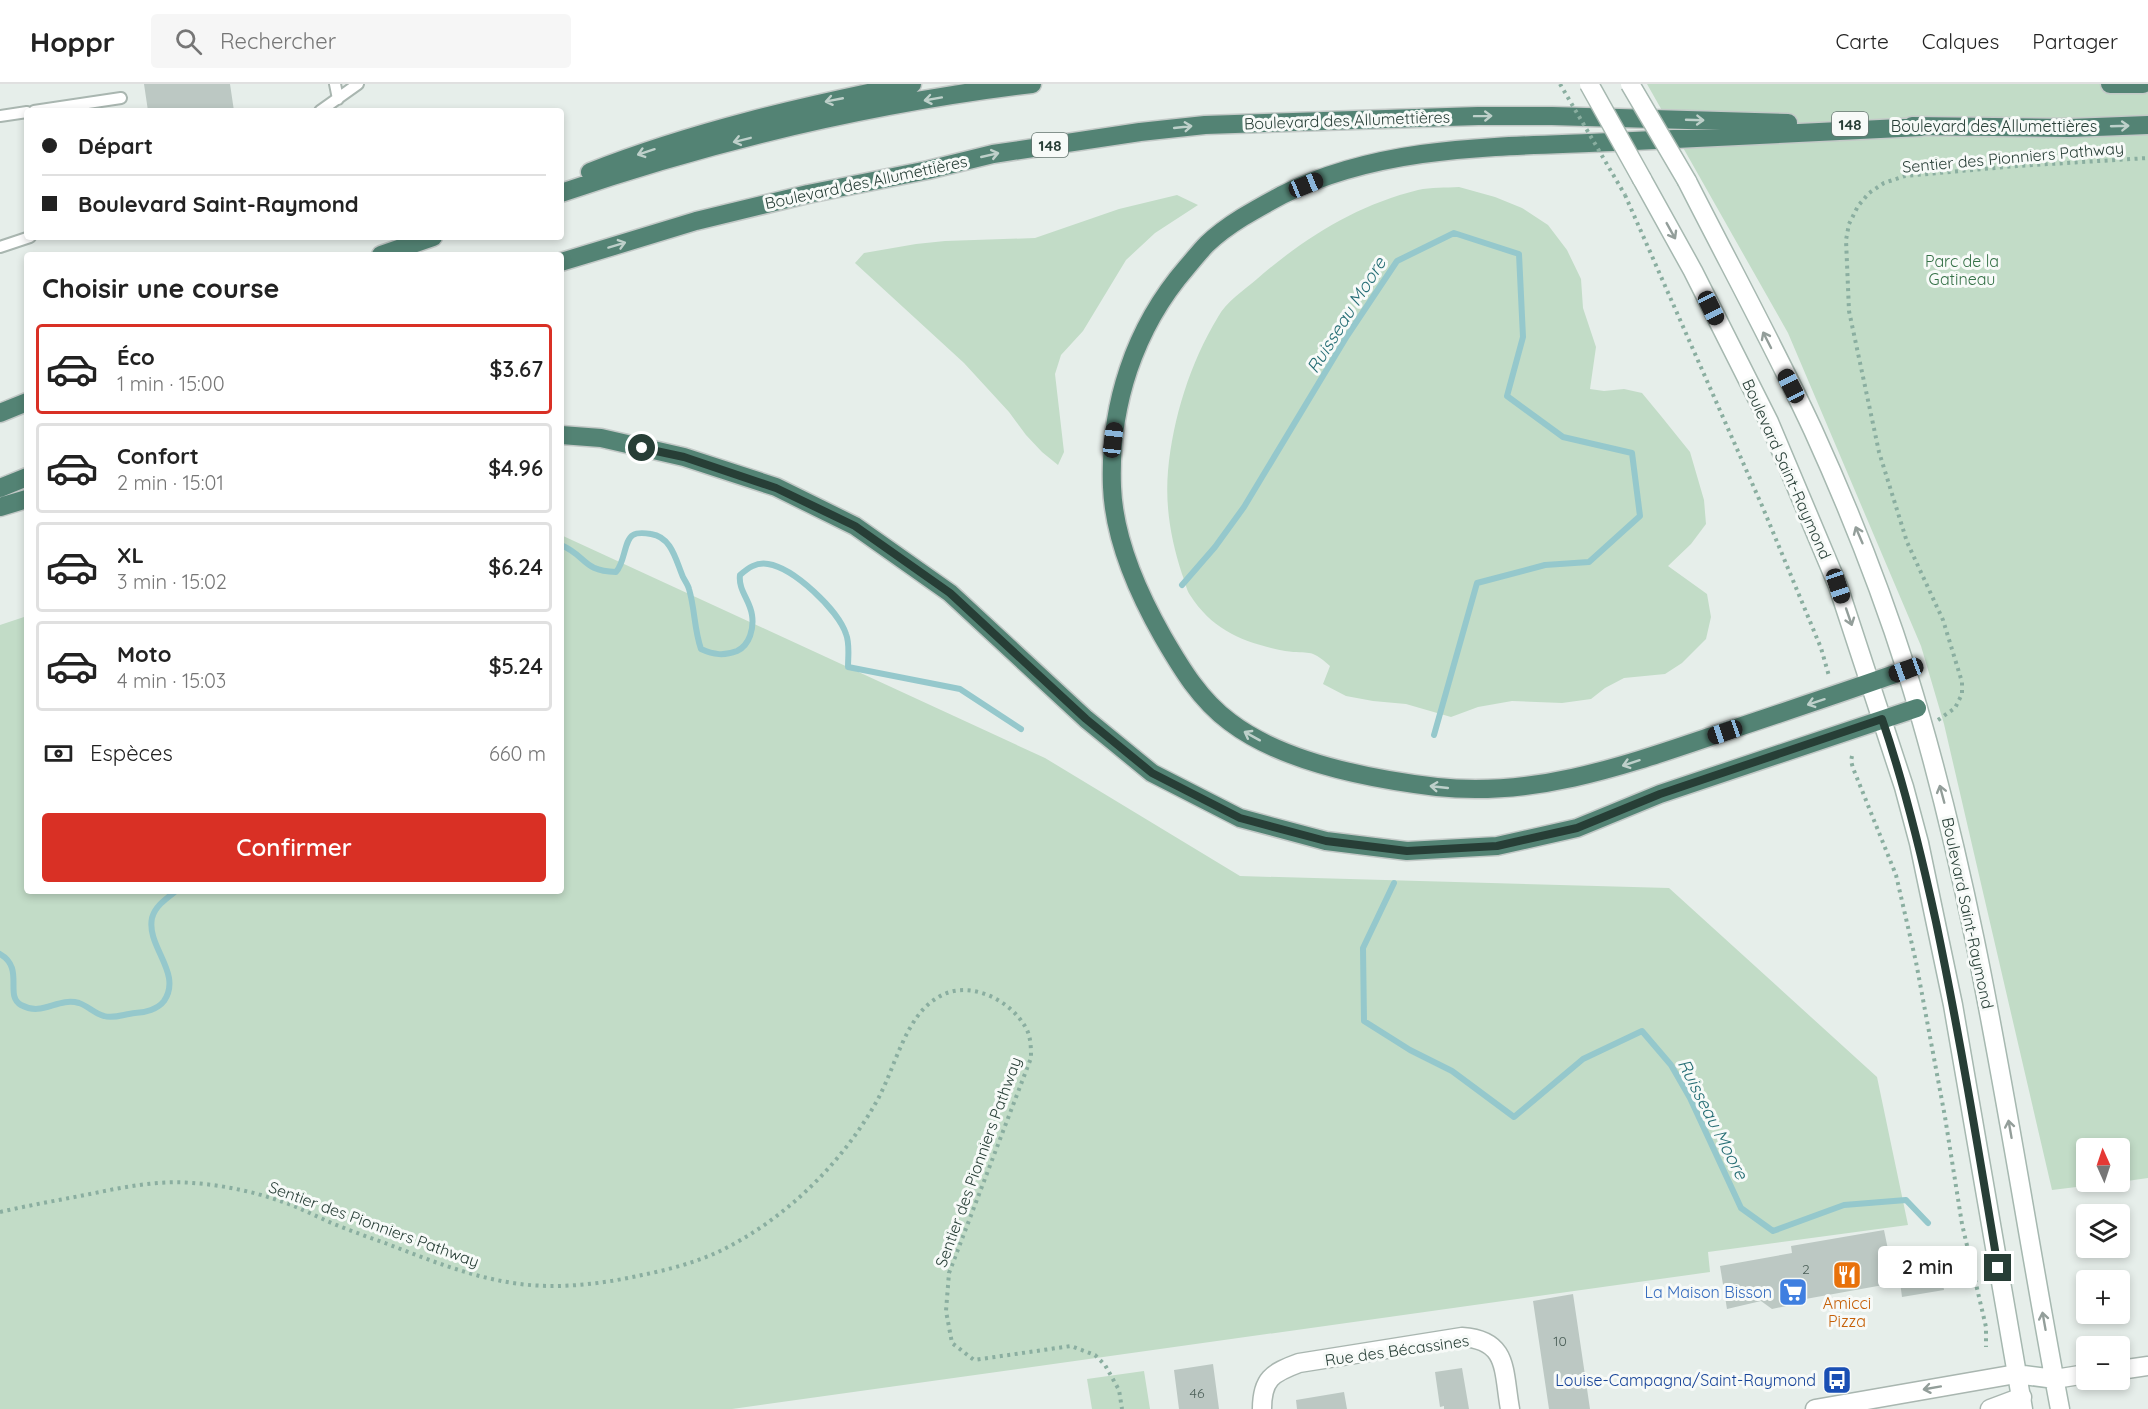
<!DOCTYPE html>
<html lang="fr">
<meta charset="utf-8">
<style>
:root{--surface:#fff;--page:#f6f6f6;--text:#222;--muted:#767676;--line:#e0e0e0;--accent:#d93025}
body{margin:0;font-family:Quicksand,sans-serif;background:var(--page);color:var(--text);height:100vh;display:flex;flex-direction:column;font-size:22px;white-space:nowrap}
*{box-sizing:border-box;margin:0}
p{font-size:20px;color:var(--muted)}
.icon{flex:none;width:33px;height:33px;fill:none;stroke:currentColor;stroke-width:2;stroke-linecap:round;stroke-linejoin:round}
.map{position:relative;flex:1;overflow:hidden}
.drawer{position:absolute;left:24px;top:168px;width:540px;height:642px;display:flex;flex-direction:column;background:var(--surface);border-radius:6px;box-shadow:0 3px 9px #0003}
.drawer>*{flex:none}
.banner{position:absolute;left:24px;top:24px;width:540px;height:132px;border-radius:6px;box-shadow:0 3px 9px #0003;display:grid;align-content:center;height:132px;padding:0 18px;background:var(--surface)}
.needle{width:39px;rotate:357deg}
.buttons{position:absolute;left:2076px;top:1054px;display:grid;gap:12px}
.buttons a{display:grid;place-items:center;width:54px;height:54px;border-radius:6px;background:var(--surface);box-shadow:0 3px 9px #0003;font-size:30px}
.end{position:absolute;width:27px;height:27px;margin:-14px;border:8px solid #273e36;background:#fff;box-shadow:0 0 0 3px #fff}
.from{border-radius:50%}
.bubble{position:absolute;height:42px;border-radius:6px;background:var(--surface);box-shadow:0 3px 9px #0003;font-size:20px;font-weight:600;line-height:42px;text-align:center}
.car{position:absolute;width:18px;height:36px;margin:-18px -9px;border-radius:8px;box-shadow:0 0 4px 2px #0007;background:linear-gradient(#222 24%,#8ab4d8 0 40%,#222 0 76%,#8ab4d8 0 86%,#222 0)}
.banner b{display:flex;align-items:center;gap:21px;height:57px;font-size:22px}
.banner b+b{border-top:2px solid var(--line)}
.banner i{width:15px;height:15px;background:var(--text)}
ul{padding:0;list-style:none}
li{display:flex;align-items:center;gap:18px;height:90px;margin:0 12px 9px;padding:0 6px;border:3px solid var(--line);border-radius:6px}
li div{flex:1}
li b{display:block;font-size:22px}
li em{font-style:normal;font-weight:600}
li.active{border-color:var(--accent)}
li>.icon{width:54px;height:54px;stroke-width:1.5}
h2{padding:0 18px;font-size:27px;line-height:72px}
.pay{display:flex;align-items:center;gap:15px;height:66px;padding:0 18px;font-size:22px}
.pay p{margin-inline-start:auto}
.primary-button{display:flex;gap:12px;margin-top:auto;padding:12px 18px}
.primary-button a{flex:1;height:69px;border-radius:6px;background:var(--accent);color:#fff;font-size:24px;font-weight:600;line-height:69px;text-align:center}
header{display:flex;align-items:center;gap:36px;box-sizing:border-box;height:84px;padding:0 30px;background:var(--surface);border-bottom:2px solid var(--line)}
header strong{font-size:28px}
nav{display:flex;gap:33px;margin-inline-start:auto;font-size:21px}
.search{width:420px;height:54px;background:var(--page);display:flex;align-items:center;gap:15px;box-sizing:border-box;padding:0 21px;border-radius:6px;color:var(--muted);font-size:22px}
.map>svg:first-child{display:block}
.green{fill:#c2dcc7}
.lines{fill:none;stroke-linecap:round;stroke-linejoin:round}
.stream{stroke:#95c8cc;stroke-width:6}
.building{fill:#bcc8c3}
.service-casing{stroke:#a9b6b0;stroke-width:14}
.minor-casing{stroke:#a9b6b0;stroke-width:21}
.tertiary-casing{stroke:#a9b6b0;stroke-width:21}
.secondary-casing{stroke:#a6b8b0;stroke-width:21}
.trunk-casing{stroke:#c3c9c7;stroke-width:21}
.path{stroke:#8aaea0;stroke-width:4;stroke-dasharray:3 4.5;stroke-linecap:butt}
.service{stroke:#fff;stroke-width:10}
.minor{stroke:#fff;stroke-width:18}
.tertiary{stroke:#fff;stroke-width:18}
.secondary{stroke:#fff;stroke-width:18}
.trunk{stroke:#538374;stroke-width:18}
.secondary-bridge-casing{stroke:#a6b8b0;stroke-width:21;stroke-linecap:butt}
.path-bridge{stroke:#8aaea0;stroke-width:4;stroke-dasharray:3 4.5;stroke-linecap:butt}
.secondary-bridge{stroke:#fff;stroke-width:18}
.oneway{stroke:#bed0ca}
.oneway2{stroke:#939e9a}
.route{stroke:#273e36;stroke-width:8}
.labels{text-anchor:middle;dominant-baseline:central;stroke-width:6;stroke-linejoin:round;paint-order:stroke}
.number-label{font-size:14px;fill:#4c6059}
.shield{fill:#f7faf8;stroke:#657670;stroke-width:1.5}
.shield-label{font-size:15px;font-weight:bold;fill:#273e36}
.street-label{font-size:16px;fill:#273e36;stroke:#f7faf8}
.park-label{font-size:16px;fill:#357147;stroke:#f7faf8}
.shop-label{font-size:16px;fill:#366cbe;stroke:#f7faf8;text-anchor:end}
.food-label{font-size:16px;fill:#c56008;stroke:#f7faf8}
.transit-label{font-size:16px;fill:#164399;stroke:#f7faf8;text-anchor:end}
.water-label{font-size:18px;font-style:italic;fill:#266e75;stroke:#f7faf8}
</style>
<header>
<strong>Hoppr</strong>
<div class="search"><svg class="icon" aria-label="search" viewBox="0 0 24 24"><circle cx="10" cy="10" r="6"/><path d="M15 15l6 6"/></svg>Rechercher</div>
<nav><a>Carte</a><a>Calques</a><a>Partager</a></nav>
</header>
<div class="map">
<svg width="2148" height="1325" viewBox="0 0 2148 1325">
<rect width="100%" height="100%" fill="#e6eeea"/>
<path class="green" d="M1647 0H2148V1094L2120 1098V1065H2086V1098H2117L2052 1106 1944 640 1921 562 1788 249Z
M1459 103 1495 113 1522 124 1548 141 1567 166 1581 195 1583 224 1596 263 1590 305 1604 307 1624 305 1642 309 1661 332 1690 368 1704 416 1706 440 1691 460 1668 482 1707 510 1711 533 1706 555 1682 579 1665 590 1624 594 1605 604 1591 615 1562 619 1512 617 1478 623 1451 633 1406 620 1373 617 1346 612 1323 600 1330 582C1309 563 1310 571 1285 567 1245 559 1213 547 1190 511 1186 505 1185 497 1182 490 1171 456 1165 423 1168 387 1173 334 1190 279 1218 233 1226 218 1244 206 1257 195 1304 154 1357 121 1418 106 1431 103 1446 104 1459 103Z
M1177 111 1198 121 1155 149 1126 176 1083 247 1061 271 1055 290 1064 368 1058 381 1042 368 1026 351 1009 328 964 279 855 179 864 169 916 160 945 157 1035 154 1119 125Z
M561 451 1045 674 1240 792 1669 804 1877 993 1908 1141 1708 1168 1710 1188 732 1325H0V541L27 532V807H561Z
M1144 1287 1150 1325H1092L1087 1295Z"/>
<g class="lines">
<path class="stream" d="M561 461C587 472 582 487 616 488 625 479 624 456 633 451 638 448 645 449 651 450 672 453 676 477 683 493 685 497 688 501 689 505 695 525 694 545 701 565 714 571 724 572 737 567 750 561 754 544 752 531 750 516 738 506 740 491 748 484 756 478 768 480 794 484 838 526 846 550 850 560 848 572 848 583L960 605 1021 645
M1182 501 1215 463 1244 423 1347 252 1397 177 1454 149 1519 170 1523 253 1507 312 1563 353 1632 369 1640 432 1589 478 1545 481 1477 499 1434 651
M1394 799 1363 864 1364 937 1410 966 1452 987 1514 1033 1583 975 1642 947 1671 981 1690 1014 1741 1124 1773 1147 1844 1121 1906 1116 1928 1139
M0 870C25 884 4 912 21 921 43 933 57 913 79 919 88 922 95 930 104 932 114 935 124 930 135 929 145 929 158 925 164 917 183 889 146 863 152 834 155 822 167 814 176 807"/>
</g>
<path class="building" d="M144 0H230L234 27H148Z
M1884 1146 1892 1185 1940 1177 1944 1206 1902 1213 1900 1198 1800 1216 1796 1220 1772 1225 1761 1217 1727 1225 1720 1182 1792 1169 1791 1162Z
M1573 1210 1590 1325H1549L1533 1217Z
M1213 1280 1219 1325H1179L1174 1286Z
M1462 1284 1469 1325H1444V1322L1440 1323 1435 1288Z
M1344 1308 1347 1325H1297L1296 1316Z"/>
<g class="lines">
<g class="service-casing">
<path id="service" d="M335 0 338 15
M34 27 121 14
M320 27 358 0
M0 32 27 28
M0 163 30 153"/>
</g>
<g class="minor-casing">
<path id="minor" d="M2120 1286 2148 1282
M2055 1295 2086 1290
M1262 1325C1262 1295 1272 1289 1299 1279L1462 1253C1509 1256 1503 1287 1510 1325"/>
</g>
<g class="tertiary-casing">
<path id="tertiary" d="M1815 1325 2016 1290
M1990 1325 2022 1313"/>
</g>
<g class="secondary-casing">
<path id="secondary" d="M1642 95 1693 187 1769 338 1838 502 1904 703 1919 759 1953 921 2023 1325
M1687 97C1729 180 1774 262 1813 346 1849 425 1881 506 1907 588 1982 828 2013 1079 2060 1325
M2016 1290 2055 1295"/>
</g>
<g class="trunk-casing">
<path id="trunk" d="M2110 0H2143
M1912 42 2070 44 2148 41
M590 88C694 47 803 22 912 0
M561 109C713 57 873 19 1032 0
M381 171 433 153
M561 178 696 137 808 110 928 86 993 70 1140 48 1205 41 1478 32H1552L1788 39
M0 329 27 318
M561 351 601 354 684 373 776 403 855 442 950 509 1086 635 1152 689 1240 734 1326 757 1407 767 1497 762 1577 744 1660 710 1917 624
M0 404 27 393
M0 423 27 415
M1906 586C1844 608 1781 629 1718 650 1626 681 1535 714 1437 703 1370 695 1284 679 1230 638 1200 616 1181 584 1163 553 1138 509 1114 454 1112 403 1109 322 1134 244 1187 183 1194 175 1200 167 1207 160 1228 140 1256 125 1282 111 1383 60 1502 63 1613 58 1716 53 1819 48 1921 43"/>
</g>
<path class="path" d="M1625 111 1763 424 1821 564 1829 592
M1938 636 1955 624 1962 610V598L1943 536 1907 458 1879 368 1849 227 1846 156 1849 140 1858 122 1869 109 1884 99 1905 92 2017 82 2148 74
M1852 672 1851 677 1853 684 1896 791 1916 878 1945 1033 1962 1140 1986 1243V1263
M0 1128C30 1121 60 1116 90 1110 124 1103 158 1096 193 1099 221 1101 251 1107 277 1116 297 1122 315 1132 334 1140 351 1147 368 1153 385 1159 429 1176 473 1194 520 1200 560 1205 602 1200 642 1191 667 1186 694 1179 718 1168 785 1136 844 1078 879 1013 895 983 906 932 937 914 967 894 1010 915 1026 944 1031 953 1031 964 1031 974L949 1189 946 1227 952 1259 974 1276 1071 1262 1095 1271 1105 1281 1119 1306 1122 1325"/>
<use href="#service" class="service"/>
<use href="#minor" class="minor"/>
<use href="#tertiary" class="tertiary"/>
<use href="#secondary" class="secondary"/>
<use href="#trunk" class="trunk"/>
<g class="secondary-bridge-casing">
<path id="secondary-bridge" d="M1589 0 1642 95
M1630 0 1687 97"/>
</g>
<path class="path-bridge" d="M1560 0 1625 111"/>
<use href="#secondary-bridge" class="secondary-bridge"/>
</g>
<defs><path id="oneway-shaft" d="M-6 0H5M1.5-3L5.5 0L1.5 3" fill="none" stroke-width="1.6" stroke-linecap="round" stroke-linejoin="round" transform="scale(1.5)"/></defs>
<g class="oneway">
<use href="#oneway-shaft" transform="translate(933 15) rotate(170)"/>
<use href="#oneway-shaft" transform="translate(834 16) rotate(169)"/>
<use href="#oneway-shaft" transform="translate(1483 32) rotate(-1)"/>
<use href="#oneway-shaft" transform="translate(1695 36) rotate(2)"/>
<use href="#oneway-shaft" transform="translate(2120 42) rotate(-2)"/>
<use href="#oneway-shaft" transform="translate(1183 43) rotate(-6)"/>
<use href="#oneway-shaft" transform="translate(742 56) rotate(166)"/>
<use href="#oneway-shaft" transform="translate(646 68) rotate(162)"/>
<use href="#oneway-shaft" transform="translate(990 71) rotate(-13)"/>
<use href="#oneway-shaft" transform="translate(617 161) rotate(-17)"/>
<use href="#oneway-shaft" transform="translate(1816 618) rotate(162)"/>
<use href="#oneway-shaft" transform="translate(1252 652) rotate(-151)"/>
<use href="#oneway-shaft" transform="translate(1631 679) rotate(162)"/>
<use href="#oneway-shaft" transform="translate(1439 703) rotate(-174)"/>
</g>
<g class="oneway2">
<use href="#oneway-shaft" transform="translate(1671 147) rotate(61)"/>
<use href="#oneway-shaft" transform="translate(1767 256) rotate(-117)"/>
<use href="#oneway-shaft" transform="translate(1859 451) rotate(-113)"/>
<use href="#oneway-shaft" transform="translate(1849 533) rotate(71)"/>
<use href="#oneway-shaft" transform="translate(1942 710) rotate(-105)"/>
<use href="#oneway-shaft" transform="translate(2010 1045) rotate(-100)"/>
<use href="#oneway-shaft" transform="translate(2044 1237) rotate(-100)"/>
<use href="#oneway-shaft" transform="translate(1932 1304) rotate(170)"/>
</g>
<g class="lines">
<path class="route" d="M642 364 684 373 776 404 855 442 950 509 1086 635 1152 689 1240 734 1326 757 1407 767 1497 762 1577 744 1660 710 1882 635C1905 702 1921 769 1936 838 1960 953 1979 1069 1998 1184"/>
</g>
<defs>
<g id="restaurant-square" transform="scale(1.5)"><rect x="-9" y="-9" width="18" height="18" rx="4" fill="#e8710a" stroke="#f7faf8"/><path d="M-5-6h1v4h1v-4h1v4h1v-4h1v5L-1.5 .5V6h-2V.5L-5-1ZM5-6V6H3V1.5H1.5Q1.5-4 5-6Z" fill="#fff"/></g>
<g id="supermarket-square" transform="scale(1.5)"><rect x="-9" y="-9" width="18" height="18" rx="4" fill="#3f7fe0" stroke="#f7faf8"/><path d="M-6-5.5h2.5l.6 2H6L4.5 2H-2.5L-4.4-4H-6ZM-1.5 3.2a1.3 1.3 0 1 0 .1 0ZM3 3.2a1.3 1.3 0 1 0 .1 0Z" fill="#fff"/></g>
<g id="bus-square" transform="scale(1.5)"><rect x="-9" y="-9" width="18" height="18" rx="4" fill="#1a4fb4" stroke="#f7faf8"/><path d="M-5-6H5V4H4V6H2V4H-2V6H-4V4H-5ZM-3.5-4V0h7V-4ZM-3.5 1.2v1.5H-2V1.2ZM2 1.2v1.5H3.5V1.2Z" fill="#fff"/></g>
</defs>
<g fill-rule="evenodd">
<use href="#restaurant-square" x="1847" y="1191"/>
<use href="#supermarket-square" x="1793" y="1208"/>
<use href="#bus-square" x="1837" y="1296"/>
</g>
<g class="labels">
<g class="number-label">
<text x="1806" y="1185">2</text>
<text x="1560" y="1257">10</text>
<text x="1197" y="1309">46</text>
</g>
<g class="shield">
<rect x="1832" y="28" width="36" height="24" rx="4.5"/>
<rect x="1032" y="49" width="36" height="24" rx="4.5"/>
</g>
<g class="shield-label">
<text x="1850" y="40">148</text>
<text x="1050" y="61">148</text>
</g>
<g class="street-label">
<text transform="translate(1347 36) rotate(-2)">Boulevard des Allumettières</text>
<text x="1994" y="42">Boulevard des Allumettières</text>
<text transform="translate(2013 73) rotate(-5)">Sentier des Pionniers Pathway</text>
<text transform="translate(866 98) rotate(-12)">Boulevard des Allumettières</text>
<text transform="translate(1787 385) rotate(66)">Boulevard Saint-Raymond</text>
<text transform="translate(1968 829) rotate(78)">Boulevard Saint-Raymond</text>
<text transform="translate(978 1078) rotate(-70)">Sentier des Pionniers Pathway</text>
<text transform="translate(374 1140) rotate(20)">Sentier des Pionniers Pathway</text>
<text transform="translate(1397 1266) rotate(-8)">Rue des Bécassines</text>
</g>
<g class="park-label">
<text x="1962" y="177">Parc de la<tspan x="1962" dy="18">Gatineau</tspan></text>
</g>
<g class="shop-label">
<text x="1772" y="1208">La Maison Bisson</text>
</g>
<g class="food-label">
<text x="1847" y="1219">Amicci<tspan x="1847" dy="18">Pizza</tspan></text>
</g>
<g class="transit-label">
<text x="1816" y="1296">Louise-Campagna/Saint-Raymond</text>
</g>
<g class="water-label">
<text transform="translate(1346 231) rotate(-58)">Ruisseau Moore</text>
<text transform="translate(1713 1035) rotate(63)">Ruisseau Moore</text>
</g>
</g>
</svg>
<div class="buttons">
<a><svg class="needle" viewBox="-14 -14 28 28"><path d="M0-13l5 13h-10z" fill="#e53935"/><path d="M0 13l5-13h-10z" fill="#767676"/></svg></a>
<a><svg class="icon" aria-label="layers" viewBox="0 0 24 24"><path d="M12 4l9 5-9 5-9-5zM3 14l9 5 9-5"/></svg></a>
<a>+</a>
<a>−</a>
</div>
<i class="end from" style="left:642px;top:364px"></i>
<i class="end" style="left:1998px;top:1184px"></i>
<div class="bubble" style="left:1878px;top:1162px;width:99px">2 min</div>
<i class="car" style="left:1306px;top:101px;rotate:68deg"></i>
<i class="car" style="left:1711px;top:224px;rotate:154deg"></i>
<i class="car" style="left:1791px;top:302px;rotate:333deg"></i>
<i class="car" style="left:1113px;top:356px;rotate:7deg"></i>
<i class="car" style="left:1838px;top:502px;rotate:161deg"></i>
<i class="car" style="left:1906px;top:586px;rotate:250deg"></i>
<i class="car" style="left:1725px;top:648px;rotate:251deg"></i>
<div class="banner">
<b><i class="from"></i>Départ</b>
<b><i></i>Boulevard Saint-Raymond</b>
</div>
<section class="drawer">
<h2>Choisir une course</h2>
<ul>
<li class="active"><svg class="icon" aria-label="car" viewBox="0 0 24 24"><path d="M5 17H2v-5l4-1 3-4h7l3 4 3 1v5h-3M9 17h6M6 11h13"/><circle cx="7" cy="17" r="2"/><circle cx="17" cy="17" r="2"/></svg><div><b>Éco</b><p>1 min · 15:00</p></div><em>$3.67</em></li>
<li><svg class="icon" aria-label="car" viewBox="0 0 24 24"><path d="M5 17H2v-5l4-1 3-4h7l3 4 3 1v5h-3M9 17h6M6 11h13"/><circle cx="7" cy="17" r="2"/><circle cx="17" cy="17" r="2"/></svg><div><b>Confort</b><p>2 min · 15:01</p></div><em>$4.96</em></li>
<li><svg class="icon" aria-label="car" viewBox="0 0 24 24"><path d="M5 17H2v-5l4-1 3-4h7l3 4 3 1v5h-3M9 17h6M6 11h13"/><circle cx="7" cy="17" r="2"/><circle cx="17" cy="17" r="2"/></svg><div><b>XL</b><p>3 min · 15:02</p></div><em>$6.24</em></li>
<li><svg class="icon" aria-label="car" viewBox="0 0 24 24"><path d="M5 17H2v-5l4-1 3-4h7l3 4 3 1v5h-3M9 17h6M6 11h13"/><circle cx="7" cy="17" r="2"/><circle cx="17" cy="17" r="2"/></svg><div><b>Moto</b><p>4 min · 15:03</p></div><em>$5.24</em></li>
</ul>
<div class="pay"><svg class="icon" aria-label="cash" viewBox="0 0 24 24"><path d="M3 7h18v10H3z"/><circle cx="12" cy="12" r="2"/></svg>Espèces<p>660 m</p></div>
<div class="primary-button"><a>Confirmer</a></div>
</section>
</div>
